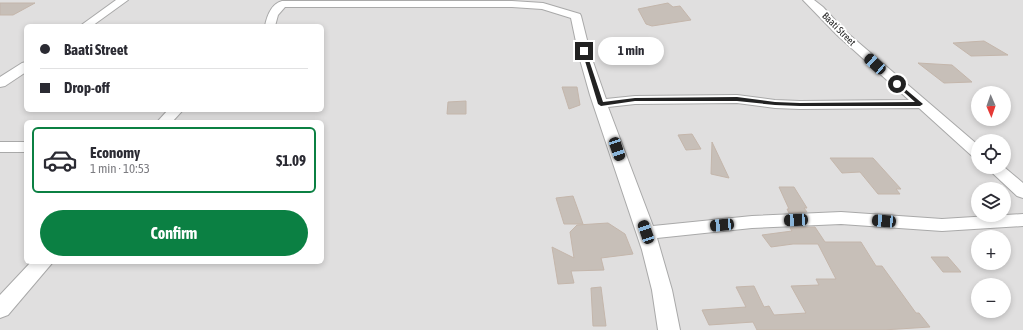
<!DOCTYPE html>
<meta charset="utf-8">
<style>
:root{--surface:#fff;--page:#f2f2f3;--text:#2b2b33;--muted:#7c7c81;--line:#e1e1e2;--accent:#0b8043}
body{margin:0;font-family:"Asap Condensed",sans-serif;background:var(--page);color:var(--text);height:100vh;display:flex;flex-direction:column;font-size:15px;white-space:nowrap}
*{box-sizing:border-box;margin:0}
p{font-size:13px;color:var(--muted)}
.icon{flex:none;width:22px;height:22px;fill:none;stroke:currentColor;stroke-width:2;stroke-linecap:round;stroke-linejoin:round}
.map{position:relative;flex:1;overflow:hidden}
.panel{position:absolute;left:24px;top:120px;width:300px;height:144px;display:flex;flex-direction:column;background:var(--surface);border-radius:6px;box-shadow:0 2px 6px #0003}
.panel>*{flex:none}
.hud{position:absolute;left:24px;top:24px;width:300px;height:88px;border-radius:6px;box-shadow:0 2px 6px #0003;display:grid;align-content:center;height:88px;padding:0 16px;background:var(--surface)}
.needle{width:26px;rotate:178deg}
.tools{position:absolute;left:971px;top:86px;display:grid;gap:8px}
.tools a{display:grid;place-items:center;width:40px;height:40px;border-radius:50%;background:var(--surface);box-shadow:0 2px 6px #0003;font-size:20px}
.end{position:absolute;width:18px;height:18px;margin:-9px;border:5px solid #222;background:#fff;box-shadow:0 0 0 2px #fff}
.from{border-radius:50%}
.bubble{position:absolute;height:28px;border-radius:14px;background:var(--surface);box-shadow:0 2px 6px #0003;font-size:13px;font-weight:700;line-height:28px;text-align:center}
.car{position:absolute;width:12px;height:24px;margin:-12px -6px;border-radius:5px;box-shadow:0 0 3px 1px #0007;background:linear-gradient(#222 24%,#8ab4d8 0 40%,#222 0 76%,#8ab4d8 0 86%,#222 0)}
.hud b{display:flex;align-items:center;gap:14px;height:38px;font-size:15px}
.hud b+b{border-top:1px solid var(--line)}
.hud i{width:10px;height:10px;background:var(--text)}
ul{padding:7px 0 0;list-style:none}
li{display:flex;align-items:center;gap:12px;height:66px;margin:0 8px 6px;padding:0 8px;border:2px solid transparent;border-radius:6px}
li div{flex:1}
li b{display:block;font-size:15px}
li em{font-style:normal;font-weight:700}
li.active{border-color:var(--accent)}
li>.icon{width:36px;height:36px;stroke-width:1.5}
.action{display:flex;gap:8px;margin-top:auto;padding:8px 16px}
.action a{flex:1;height:46px;border-radius:24px;background:var(--accent);color:#fff;font-size:16px;font-weight:700;line-height:46px;text-align:center}
.map>svg:first-child{display:block}
.residential{fill:#e0dfdf;fill-rule:evenodd}
.building{fill:#c7bfb8;stroke:#c4b6ab}
.lines{fill:none;stroke-linecap:round;stroke-linejoin:round}
.street-casing{stroke:#a9a9a9;stroke-width:2}
.street{fill:#fff;fill-rule:evenodd}
.route{fill:#222}
.labels{text-anchor:middle;dominant-baseline:central;stroke-width:4;stroke-linejoin:round;paint-order:stroke}
.street-label{font-size:10px;fill:#222;stroke:#fff}
</style>
<div class="map">
<svg width="1023" height="330" viewBox="0 0 1023 330">
<rect width="100%" height="100%" fill="#f2efe9"/>
<path class="residential" d="M0 0H1023V330H0ZM26 26H322V110H26ZM978 93H1004V119H978ZM26 122H322V262H26ZM978 141H1004V167H978ZM978 189H1004V215H978ZM978 237H1004V263H978ZM978 285H1004V311H978Z"/>
<path class="building" d="M0 3H35L13 15H0Z
M668 3 673 7 680 6 691 20 652 26 646 24 638 9Z
M984 41 1008 55 971 56 953 43Z
M918 63 952 65 972 82 944 83Z
M562 87H577L580 105 569 109Z
M466 101V114H447L448 102Z
M692 134 701 149 686 150 678 135Z
M712 142 729 178 711 174Z
M830 158H873L901 189H896L900 194H878L860 172 842 173Z
M779 187H794L807 208H804L807 212 789 213 787 209H789Z
M573 196 577 207 583 224H564L556 198Z
M608 223 625 234 633 254 601 258 604 270 571 271 574 283 558 284 552 247 574 258 570 232 577 225Z
M815 227 825 242H861L876 266H882L916 313H919L930 327 883 330H757L753 322 709 325 702 310 746 307 736 287 754 286 764 307 769 306 774 315 806 313 791 286 819 285 816 279H836L818 244H793L771 247 762 235 792 231 790 228Z
M931 257H948L961 272H943Z
M601 287 606 326H593L591 288Z"/>
<g class="lines">
<g class="street-casing">
<path id="street" d="M116 0H128L92 26H80Z
M803 0H814L823 7 845 31 978 145V158L972 156 919 108 800 109 775 108 737 103 635 104 608 107 653 226 752 216 841 212 942 219 1023 214V226L942 231 841 224 752 228 657 238 672 290 680 330H658L652 290 642 250 590 95 579 56 571 18 542 9 512 7H285L278 15 275 26H265C267 16 271 4 282 1H512L543 3 580 14 581 16 591 56 606 99 635 96 737 95 775 100 800 101 909 100 837 35Z
M26 62V72L5 86 0 87V77L22 63Z
M168 110H183L172 122H157Z
M0 142H26V152H0Z
M986 167H1004L1023 183V198L1017 196Z
M31 262H53L8 315 0 318V295Z"/>
</g>
<use href="#street" class="street"/>
</g>
<path class="route" d="M584 49 586 51 603 102 635 98 737 97 775 102 800 103 915 102 896 85V83L897 82 923 104 920 106H800L775 105 737 101H635L601 106 598 104 582 51Z"/>
<g class="labels">
<g class="street-label">
<text transform="translate(839 29) rotate(45)">Baati Street</text>
</g>
</g>
</svg>
<div class="tools">
<a><svg class="needle" viewBox="-14 -14 28 28"><path d="M0-13l5 13h-10z" fill="#e53935"/><path d="M0 13l5-13h-10z" fill="#7c7c81"/></svg></a>
<a><svg class="icon" aria-label="locate" viewBox="0 0 24 24"><circle cx="12" cy="12" r="6"/><path d="M12 2v4M12 18v4M2 12h4M18 12h4"/></svg></a>
<a><svg class="icon" aria-label="layers" viewBox="0 0 24 24"><path d="M12 4l9 5-9 5-9-5zM3 14l9 5 9-5"/></svg></a>
<a>+</a>
<a>−</a>
</div>
<i class="end from" style="left:897px;top:84px"></i>
<i class="end" style="left:584px;top:51px"></i>
<div class="bubble" style="left:598px;top:37px;width:66px">1 min</div>
<i class="car" style="left:875px;top:64px;rotate:312deg"></i>
<i class="car" style="left:617px;top:149px;rotate:161deg"></i>
<i class="car" style="left:796px;top:220px;rotate:267deg"></i>
<i class="car" style="left:884px;top:221px;rotate:274deg"></i>
<i class="car" style="left:722px;top:225px;rotate:265deg"></i>
<i class="car" style="left:646px;top:232px;rotate:341deg"></i>
<div class="hud">
<b><i class="from"></i>Baati Street</b>
<b><i></i>Drop-off</b>
</div>
<section class="panel">
<ul>
<li class="active"><svg class="icon" aria-label="car" viewBox="0 0 24 24"><path d="M5 17H2v-5l4-1 3-4h7l3 4 3 1v5h-3M9 17h6M6 11h13"/><circle cx="7" cy="17" r="2"/><circle cx="17" cy="17" r="2"/></svg><div><b>Economy</b><p>1 min · 10:53</p></div><em>$1.09</em></li>
</ul>
<div class="action"><a>Confirm</a></div>
</section>
</div>
